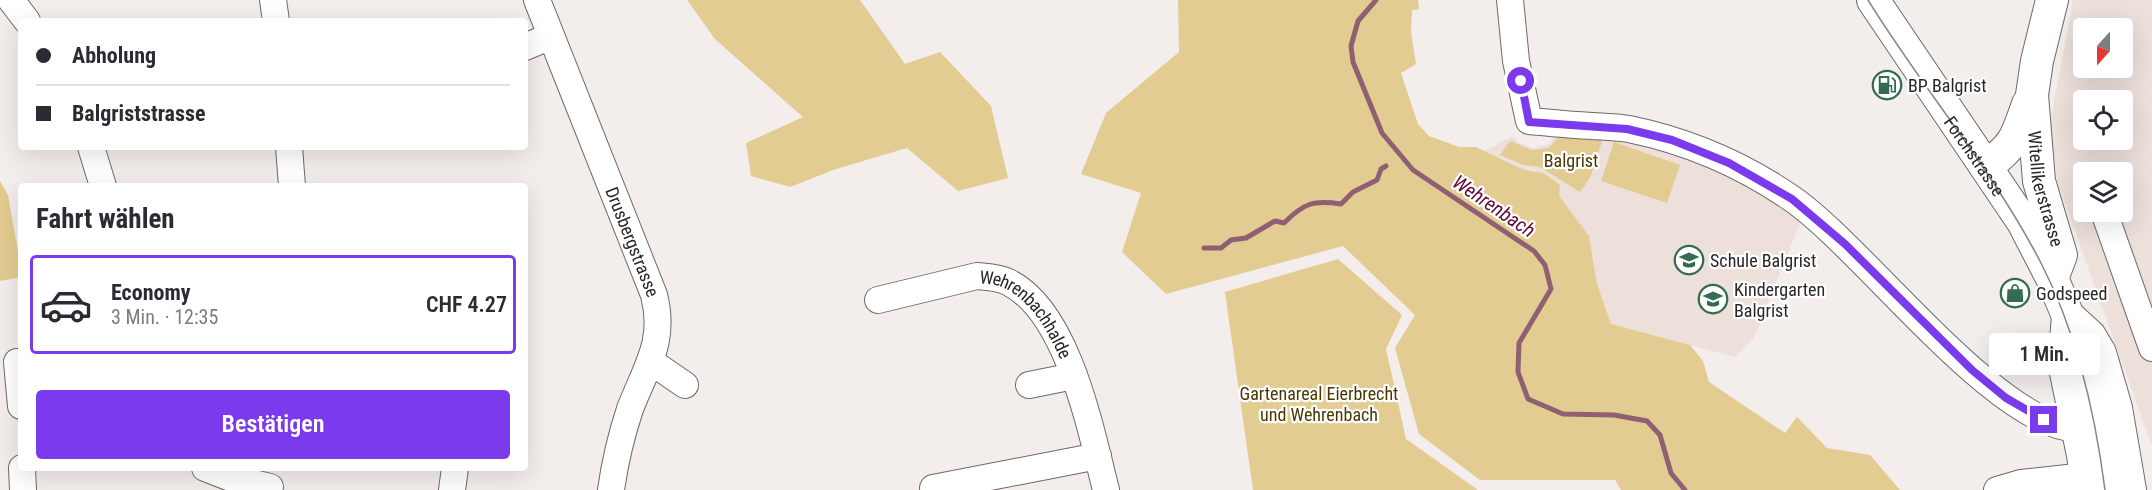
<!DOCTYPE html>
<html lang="de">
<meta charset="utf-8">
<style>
:root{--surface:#fff;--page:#f2f2f3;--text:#2b2b33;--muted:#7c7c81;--line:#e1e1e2;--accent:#7c3aed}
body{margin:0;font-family:"Roboto Condensed",sans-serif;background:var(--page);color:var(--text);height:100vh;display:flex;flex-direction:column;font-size:22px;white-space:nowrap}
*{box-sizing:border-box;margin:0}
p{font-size:20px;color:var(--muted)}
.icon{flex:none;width:33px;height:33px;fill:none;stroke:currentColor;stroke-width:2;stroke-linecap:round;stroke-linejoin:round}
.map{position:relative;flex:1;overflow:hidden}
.side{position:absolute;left:18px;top:183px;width:510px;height:288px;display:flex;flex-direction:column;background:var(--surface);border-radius:6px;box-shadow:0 6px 24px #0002}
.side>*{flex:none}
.banner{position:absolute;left:18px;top:18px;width:510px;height:132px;border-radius:6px;box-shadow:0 6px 24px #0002;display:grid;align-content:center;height:132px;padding:0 18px;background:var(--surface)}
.needle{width:39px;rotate:201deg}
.tools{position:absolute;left:2073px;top:18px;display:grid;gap:12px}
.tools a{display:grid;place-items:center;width:60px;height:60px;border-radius:6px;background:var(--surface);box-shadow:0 6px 24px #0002;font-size:30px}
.end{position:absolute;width:27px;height:27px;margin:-14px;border:8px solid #7c3aed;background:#fff;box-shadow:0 0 0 3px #fff}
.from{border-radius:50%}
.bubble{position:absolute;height:42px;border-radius:6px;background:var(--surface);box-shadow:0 6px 24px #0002;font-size:20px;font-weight:600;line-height:42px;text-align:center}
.banner b{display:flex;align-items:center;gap:21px;height:57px;font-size:22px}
.banner b+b{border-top:2px solid var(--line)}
.banner i{width:15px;height:15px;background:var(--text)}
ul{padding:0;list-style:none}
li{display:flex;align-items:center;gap:18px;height:99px;margin:0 12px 9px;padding:0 6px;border:3px solid transparent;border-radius:6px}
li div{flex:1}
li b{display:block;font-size:22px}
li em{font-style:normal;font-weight:600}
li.active{border-color:var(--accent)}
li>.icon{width:54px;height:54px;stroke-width:1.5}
h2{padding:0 18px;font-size:27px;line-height:72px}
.cta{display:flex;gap:12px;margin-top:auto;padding:12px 18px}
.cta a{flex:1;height:69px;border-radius:6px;background:var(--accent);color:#fff;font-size:24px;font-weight:600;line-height:69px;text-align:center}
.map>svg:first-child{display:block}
.built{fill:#eddfd9;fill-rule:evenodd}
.green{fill:#e2cc91}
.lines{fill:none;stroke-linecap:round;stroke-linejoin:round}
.stream{stroke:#906072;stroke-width:5}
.minor-casing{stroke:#6f6967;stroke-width:28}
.major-casing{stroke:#6f6967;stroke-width:34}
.minor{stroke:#fff;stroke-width:26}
.major{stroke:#fff;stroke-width:32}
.tram{stroke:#898584;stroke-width:1.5}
.route{stroke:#7c3aed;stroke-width:8}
.labels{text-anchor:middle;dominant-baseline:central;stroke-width:4.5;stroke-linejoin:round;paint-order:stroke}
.poi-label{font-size:18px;fill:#292626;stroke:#fff;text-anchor:start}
.street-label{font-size:18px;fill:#292626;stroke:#fff}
.park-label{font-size:18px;fill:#483700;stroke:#fff}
.water-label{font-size:20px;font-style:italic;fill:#5b0734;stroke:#fff}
</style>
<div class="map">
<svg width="2152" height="490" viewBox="0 0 2152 490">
<rect width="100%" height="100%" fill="#f3edeb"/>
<path class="built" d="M2073 0H2152V446L2058 184 2050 124ZM2084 28H2122V68H2084ZM2084 100H2122V140H2084ZM2084 172H2122V212H2084Z
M1557 133 1643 142 1720 169 1802 218 1754 337 1735 357 1611 324 1597 284 1589 236 1535 170 1522 169 1485 151 1512 136 1519 143 1534 148 1549 144Z"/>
<path class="green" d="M687 0H860L905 64 940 52 991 106 1008 178 958 191 907 148 836 169 790 187 751 176 746 143 803 117 715 39Z
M1178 0H1418L1419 9 1412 10 1411 32 1416 64 1401 73 1418 124 1429 136 1459 147H1476L1522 169 1543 173 1560 185 1559 196 1589 236 1597 284 1611 324 1690 345 1703 361 1709 382 1785 433 1797 417 1827 448 1870 455 1900 490H1621L1615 480H1480L1419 434 1395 348 1415 315 1343 246 1166 294 1122 252 1141 193 1081 174 1106 113 1179 52Z
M1558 137 1602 141 1590 178 1580 192 1540 167 1523 165 1500 155 1510 141 1532 150 1549 148Z
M1614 142 1680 165 1667 203 1601 181Z
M0 181 8 195 21 269V277L0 281Z
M1338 259 1402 315 1386 349 1406 439 1478 490H1253L1225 292Z"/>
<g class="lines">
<path class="stream" d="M1376 0 1358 21 1351 46 1353 62 1382 133 1413 170 1534 251 1545 265 1551 289 1519 343 1518 372 1528 399 1563 414 1614 415 1647 421 1660 435 1671 473 1685 490
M1204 248H1221L1231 240 1246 238 1275 221 1284 223C1304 203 1313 200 1341 204L1353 192 1377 180 1381 169 1386 166"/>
<g class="minor-casing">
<g id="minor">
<path d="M11 0 27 21"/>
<path d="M273 0 276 21"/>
<path id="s1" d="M537 0 654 295C666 342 646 367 630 409 621 436 615 462 611 490"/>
<path d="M1510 0 1516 61 1529 121C1551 123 1572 125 1593 126 1605 127 1617 127 1629 129 1687 141 1743 165 1791 198 1864 248 1996 427 2078 429"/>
<path d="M525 47 551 36"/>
<path d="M91 147 103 186"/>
<path d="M289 147 292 186"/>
<path d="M2104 212 2152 348"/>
<path id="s2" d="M878 300 977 276C987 277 998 277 1008 282 1068 311 1091 431 1106 490"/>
<path d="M2070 321C2089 376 2101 433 2109 490"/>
<path d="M650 361 685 385"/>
<path d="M17 362 21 406"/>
<path d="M1029 385 1074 376"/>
<path d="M22 468 23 490"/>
<path d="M205 468 228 477 270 487"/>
<path d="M933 488 1098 456"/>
<path d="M452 490 455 468"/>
<path d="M1997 490 2021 483 2086 476"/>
</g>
</g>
<g class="major-casing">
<g id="major">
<path d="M1873 0 2023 222 2052 278 2068 316 2090 336 2100 353 2116 408 2130 490"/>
<path id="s3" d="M2052 0 2037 61 2032 95 2039 181 2061 255 2053 276"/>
<path d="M1986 167C2016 144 2016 138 2028 104"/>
<path d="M2068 316 2064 363 2083 455 2088 490"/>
</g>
</g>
<use href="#minor" class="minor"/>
<use href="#major" class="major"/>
<path class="tram" id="s4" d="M1868 0C1923 89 1993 170 2041 263 2077 333 2095 412 2105 490"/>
</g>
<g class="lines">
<path class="route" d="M1521 81 1529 122 1627 129 1672 140 1729 163 1792 199 1845 244 1972 370 2006 398 2044 420"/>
</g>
<defs>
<g id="fuel-ring" transform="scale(1.5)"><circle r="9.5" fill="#fff" stroke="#346b51" stroke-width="1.5"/><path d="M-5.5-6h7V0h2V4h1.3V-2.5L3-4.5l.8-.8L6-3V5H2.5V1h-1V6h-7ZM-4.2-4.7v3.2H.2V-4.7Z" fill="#346b51"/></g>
<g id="school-ring" transform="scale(1.5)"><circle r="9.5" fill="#fff" stroke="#346b51" stroke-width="1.5"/><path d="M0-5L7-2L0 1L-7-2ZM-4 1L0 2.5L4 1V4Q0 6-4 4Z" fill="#346b51"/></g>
<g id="shop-ring" transform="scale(1.5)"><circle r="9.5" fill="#fff" stroke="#346b51" stroke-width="1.5"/><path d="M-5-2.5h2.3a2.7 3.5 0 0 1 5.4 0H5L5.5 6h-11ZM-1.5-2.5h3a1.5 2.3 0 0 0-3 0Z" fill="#346b51"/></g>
</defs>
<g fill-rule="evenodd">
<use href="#fuel-ring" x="1887" y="85"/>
<use href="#school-ring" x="1689" y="260"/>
<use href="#shop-ring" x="2015" y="293"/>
<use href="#school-ring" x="1713" y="299"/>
</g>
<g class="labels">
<g class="poi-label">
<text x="1908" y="85">BP Balgrist</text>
<text x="1710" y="260">Schule Balgrist</text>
<text x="1734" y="289">Kindergarten<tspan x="1734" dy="21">Balgrist</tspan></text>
<text x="2036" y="293">Godspeed</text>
</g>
<g class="street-label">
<text stroke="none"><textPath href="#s4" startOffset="189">Forchstrasse</textPath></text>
<text stroke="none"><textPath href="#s3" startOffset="192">Witellikerstrasse</textPath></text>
<text stroke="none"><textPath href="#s1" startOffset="260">Drusbergstrasse</textPath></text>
<text stroke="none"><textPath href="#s2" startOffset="168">Wehrenbachhalde</textPath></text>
</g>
<g class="park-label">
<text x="1571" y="160">Balgrist</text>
<text x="1319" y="393">Gartenareal Eierbrecht<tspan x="1319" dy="21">und Wehrenbach</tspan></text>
</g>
<g class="water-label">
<text transform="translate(1494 206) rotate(34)">Wehrenbach</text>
</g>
</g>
</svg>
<div class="tools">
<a><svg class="needle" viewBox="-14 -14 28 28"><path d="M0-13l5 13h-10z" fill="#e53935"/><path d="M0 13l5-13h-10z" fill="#7c7c81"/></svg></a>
<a><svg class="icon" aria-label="locate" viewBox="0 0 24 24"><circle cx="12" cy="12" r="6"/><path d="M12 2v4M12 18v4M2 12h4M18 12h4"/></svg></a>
<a><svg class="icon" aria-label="layers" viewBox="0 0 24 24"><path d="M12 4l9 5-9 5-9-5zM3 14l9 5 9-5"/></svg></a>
</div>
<i class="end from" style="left:1521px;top:81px"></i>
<i class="end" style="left:2044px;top:420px"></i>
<div class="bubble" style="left:1989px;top:333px;width:111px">1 Min.</div>
<div class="banner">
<b><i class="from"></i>Abholung</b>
<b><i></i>Balgriststrasse</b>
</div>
<section class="side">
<h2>Fahrt wählen</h2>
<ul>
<li class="active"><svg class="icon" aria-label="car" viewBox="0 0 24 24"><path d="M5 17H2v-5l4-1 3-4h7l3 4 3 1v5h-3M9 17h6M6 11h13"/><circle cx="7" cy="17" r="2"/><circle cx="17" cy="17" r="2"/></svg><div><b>Economy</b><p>3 Min. · 12:35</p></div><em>CHF 4.27</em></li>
</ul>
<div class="cta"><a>Bestätigen</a></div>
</section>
</div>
